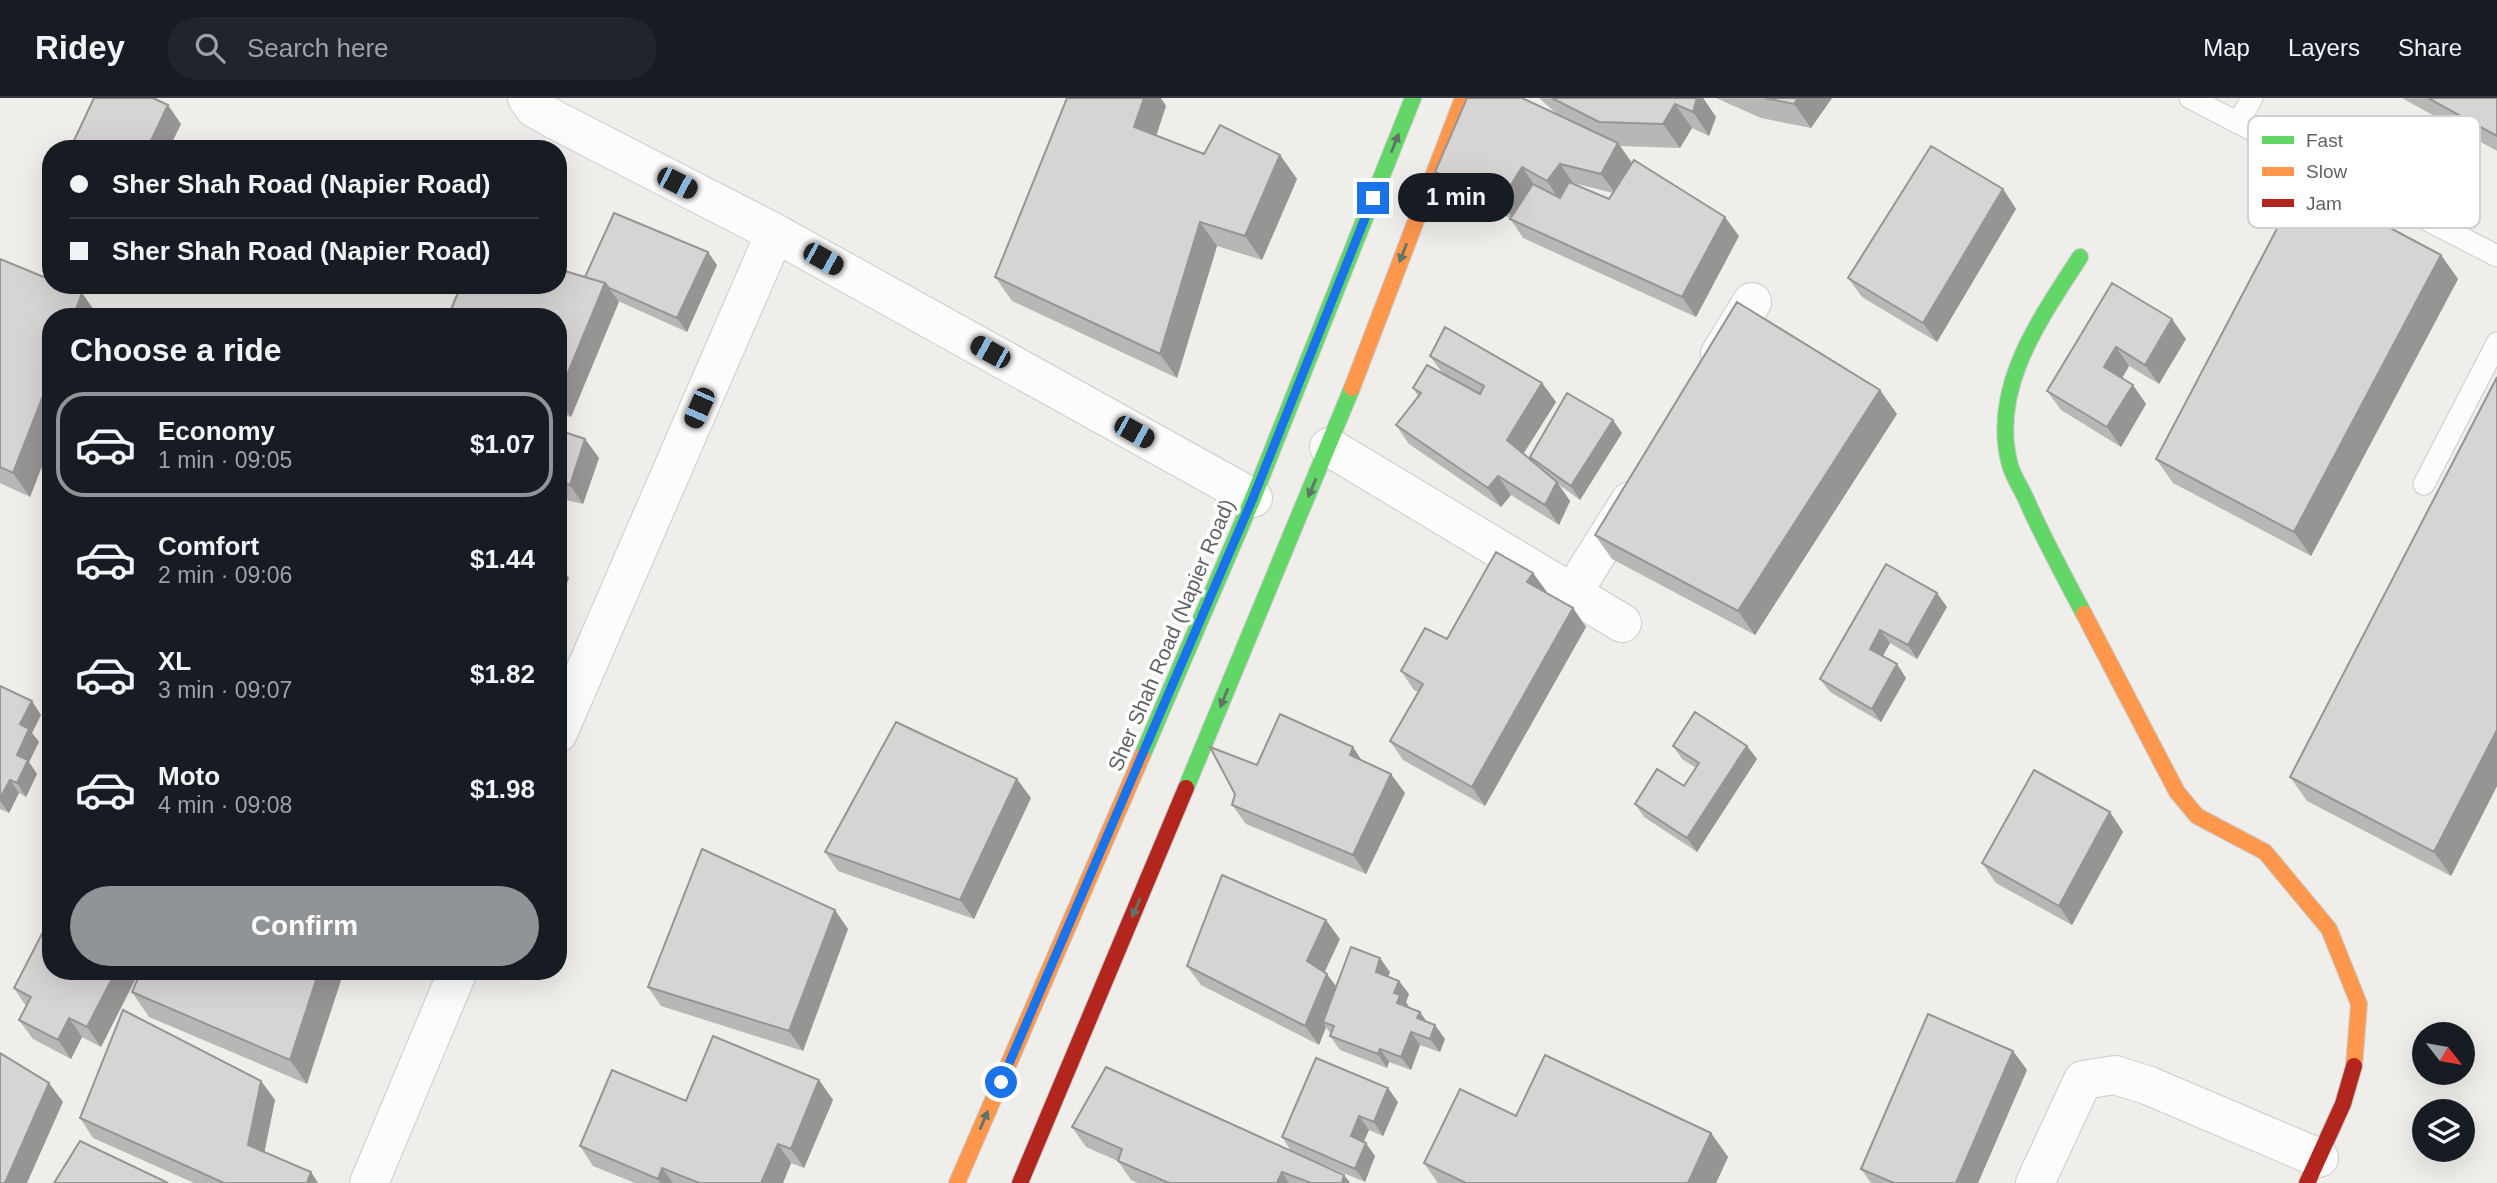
<!DOCTYPE html>
<meta charset="utf-8">
<style>
:root{--surface:#171b24;--page:#20242c;--text:#f1f3f6;--muted:#9ea1a6;--line:#363941;--accent:#919496}
body{margin:0;font-family:Helvetica,sans-serif;background:var(--page);color:var(--text);height:100vh;display:flex;flex-direction:column;font-size:26px;white-space:nowrap}
*{box-sizing:border-box;margin:0}
p{font-size:23px;color:var(--muted)}
.icon{flex:none;width:38px;height:38px;fill:none;stroke:currentColor;stroke-width:2;stroke-linecap:round;stroke-linejoin:round}
.map{position:relative;flex:1;overflow:hidden}
.drawer{position:absolute;left:42px;top:210px;width:525px;height:672px;display:flex;flex-direction:column;background:var(--surface);border-radius:28px;box-shadow:0 7px 28px #0002}
.drawer>*{flex:none}
.top-card{position:absolute;left:42px;top:42px;width:525px;height:154px;border-radius:28px;box-shadow:0 7px 28px #0002;display:grid;align-content:center;height:154px;padding:0 28px;background:var(--surface)}
.needle{width:46px;rotate:121deg}
.buttons{position:absolute;left:2412px;top:924px;display:grid;gap:14px}
.buttons a{display:grid;place-items:center;width:63px;height:63px;border-radius:50%;background:var(--surface);box-shadow:0 7px 28px #0002;font-size:35px}
.end{position:absolute;width:32px;height:32px;margin:-16px;border:9px solid #1a73e8;background:#fff;box-shadow:0 0 0 4px #fff}
.from{border-radius:50%}
.bubble{position:absolute;height:49px;border-radius:24px;background:var(--surface);box-shadow:0 7px 28px #0002;font-size:23px;font-weight:700;line-height:49px;text-align:center}
.car{position:absolute;width:21px;height:42px;margin:-21px -10px;border-radius:9px;box-shadow:0 0 5px 2px #0007;background:linear-gradient(#222 24%,#8ab4d8 0 40%,#222 0 76%,#8ab4d8 0 86%,#222 0)}
.top-card b{display:flex;align-items:center;gap:24px;height:66px;font-size:26px}
.top-card b+b{border-top:2px solid var(--line)}
.top-card i{width:18px;height:18px;background:var(--text)}
ul{padding:0;list-style:none}
li{display:flex;align-items:center;gap:21px;height:105px;margin:0 14px 10px;padding:0 14px;border:4px solid transparent;border-radius:28px}
li div{flex:1}
li b{display:block;font-size:26px}
li em{font-style:normal;font-weight:700}
li.selected{border-color:var(--accent)}
li>.icon{width:63px;height:63px;stroke-width:1.5}
h2{padding:0 28px;font-size:32px;line-height:84px}
.action{display:flex;gap:14px;margin-top:auto;padding:14px 28px}
.action a{flex:1;height:80px;border-radius:42px;background:var(--accent);color:#fff;font-size:28px;font-weight:700;line-height:80px;text-align:center}
header{display:flex;align-items:center;gap:42px;box-sizing:border-box;height:98px;padding:0 35px;background:var(--surface);border-bottom:2px solid var(--line)}
header strong{font-size:33px}
nav{display:flex;gap:38px;margin-inline-start:auto;font-size:24px}
.search{width:490px;height:63px;background:var(--page);display:flex;align-items:center;gap:18px;box-sizing:border-box;padding:0 24px;border-radius:38px;color:var(--muted);font-size:26px}
.map>svg:first-child{display:block}
.lines{fill:none;stroke-linecap:round;stroke-linejoin:round}
.lane-casing{stroke:#cbcccc;stroke-width:23}
.street-casing{stroke:#cbcccc;stroke-width:40}
.fast-casing{stroke:#cacacb;stroke-width:18}
.slow-casing{stroke:#cacacb;stroke-width:18}
.jam-casing{stroke:#cacacb;stroke-width:18}
.lane{stroke:#fdfcfc;stroke-width:21}
.street{stroke:#fdfcfc;stroke-width:38}
.fast{stroke:#63d668;stroke-width:16}
.slow{stroke:#ff974d;stroke-width:16}
.jam{stroke:#b3261e;stroke-width:16}
.wall{fill:#b8b7b5;fill-rule:evenodd}
.shaded-wall{fill:#969594}
.building{fill:#d6d5d3;stroke:#969594;stroke-width:2}
.oneway{fill:#607468}
.route{stroke:#1a73e8;stroke-width:9}
.labels{text-anchor:middle;dominant-baseline:central;stroke-width:7;stroke-linejoin:round;paint-order:stroke}
.street-label{font-size:21px;fill:#5f6368;stroke:#fff}
.key{fill:#fff;stroke:#cfd0d2;stroke-width:2}
.key-label{font-size:19px;fill:#5f6368}
</style>
<header>
<strong>Ridey</strong>
<div class="search"><svg class="icon" aria-label="search" viewBox="0 0 24 24"><circle cx="10" cy="10" r="6"/><path d="M15 15l6 6"/></svg>Search here</div>
<nav><a>Map</a><a>Layers</a><a>Share</a></nav>
</header>
<div class="map">
<svg width="2497" height="1085" viewBox="0 0 2497 1085">
<rect width="100%" height="100%" fill="#efeeea"/>
<g class="lines">
<g class="lane-casing">
<path id="lane" d="M2190 0 2497 158
M2238 25 2252 0
M2424 386 2497 245"/>
</g>
<g class="street-casing">
<path id="street" d="M527 0 534 10 555 22 775 135 1253 400
M1720 256 1752 204
M1329 349 1622 525
M1571 497 1630 403
M558 635 775 135
M369 1085 458 873
M2035 1085 2083 982 2115 977 2147 987 2319 1060"/>
</g>
<g class="fast-casing">
<path id="fast" d="M2080 159C2041 220 1989 290 2010 367 2013 378 2021 390 2026 401 2043 440 2064 478 2084 516
M1142 658 1253 400 1413 0
M1186 690 1352 290"/>
</g>
<g class="slow-casing">
<path id="slow" d="M1352 290 1463 0
M2084 516 2177 694 2197 718 2265 754 2329 831 2359 906 2354 968
M957 1085 1142 658"/>
</g>
<g class="jam-casing">
<path id="jam" d="M1020 1085 1186 690
M2307 1085 2343 1006 2354 968"/>
</g>
<use href="#lane" class="lane"/>
<use href="#street" class="street"/>
<use href="#fast" class="fast"/>
<use href="#slow" class="slow"/>
<use href="#jam" class="jam"/>
</g>
<path class="wall" d="M1539 0H1703L1716 19 1709 38 1692 30 1680 50 1620 48 1632 65 1628 72 1739 138 1696 219 1523 140 1510 120 1449 93 1435 74 1558 17ZM1573 85 1613 95 1609 101Z
M1716 0H1832L1811 30 1761 20Z
M2402 0H2497V53Z
M1166 8 1156 38 1204 56 1280 57 1297 81 1262 162 1217 148 1177 280 1012 203 995 179Z
M2003 91 2016 111 1937 244 1862 199 1848 180Z
M2441 157 2458 181 2311 458 2173 385 2156 361Z
M0 161 51 219V345L30 399 0 385Z
M717 167 687 234 618 203 571 319 558 315V219L585 179Z
M2112 185 2186 241 2159 286 2129 268 2122 280 2146 306 2121 349 2061 312 2047 293Z
M1430 258 1542 285 1556 304 1523 356 1533 364 1530 359 1622 335 1580 402 1558 386 1570 403 1559 427 1511 397 1501 409 1409 346 1396 327 1418 298 1413 290 1443 276Z
M2497 279V688L2451 778 2307 703 2290 679Z
M1897 316 1755 537 1612 461 1595 437Z
M558 332 585 341 599 360 583 406 558 400Z
M1886 466 1947 509 1917 561 1890 545 1883 558 1906 580 1881 624 1830 594 1820 581Z
M1533 475 1546 495 1573 510 1586 529 1485 708 1403 662 1390 643 1418 594 1414 592 1401 573 1447 541Z
M0 588 41 617 32 635 39 644 29 664 37 676 26 699 19 695 9 715 0 711Z
M1673 648H1747L1757 661 1697 754 1644 719 1635 706 1684 688 1696 670 1682 661Z
M1362 662 1405 695 1366 776 1246 726 1232 707 1235 696 1257 667Z
M1031 700 974 821 838 773 825 754Z
M2110 714 2123 734 2072 827 1996 785 1982 765Z
M848 831 803 953 661 908 648 889Z
M1340 841 1324 874 1336 888 1390 874 1388 878 1399 883 1409 896 1406 904 1410 910 1445 941 1440 954 1420 947 1411 972 1389 964 1387 970 1340 952 1330 938 1331 936 1326 929 1319 947 1201 887 1187 868Z
M51 873H131L136 880 101 949 82 939 71 961 33 941 19 922 26 908 14 890Z
M343 876 307 986 149 919 132 894Z
M2013 953 2027 972 1978 1085H1871L1861 1071Z
M819 982 833 1002 804 1070 791 1065 783 1085H635L593 1068 580 1048 686 1003Z
M261 983 275 1002 264 1054 311 1074 318 1085H194L93 1040 80 1020Z
M1398 1004 1383 1038 1369 1032 1364 1044 1375 1058 1365 1084 1291 1053 1282 1039Z
M1516 1018 1711 1035 1728 1059 1716 1085H1438L1424 1065Z
M1072 1029 1344 1077 1350 1085H1138L1131 1082 1118 1063 1086 1049Z"/>
<path class="shaded-wall" d="M1144 0H1161L1166 8 1151 53 1134 29Z
M1697 0H1703L1716 19 1709 38 1693 14Z
M1798 0H1832L1811 30 1794 6Z
M1675 6 1692 30 1680 50 1663 26Z
M168 7 181 26 169 51H147Z
M1618 45 1632 65 1615 95 1601 76Z
M1280 57 1297 81 1262 162 1245 138Z
M1560 66 1573 85 1560 103 1547 83Z
M1522 69 1535 88 1515 123 1501 103Z
M2003 91 2016 111 1937 244 1923 225Z
M1725 119 1739 138 1696 219 1682 199Z
M1200 124 1217 148 1177 280 1160 256Z
M708 154 717 167 687 234 677 220Z
M2441 157 2458 181 2311 458 2294 434Z
M605 185 619 204 571 319 558 299Z
M82 195 99 219H73Z
M2172 221 2186 241 2159 286 2145 267Z
M2116 249 2129 268 2117 289 2104 269Z
M51 277V345L30 399 13 375Z
M1542 285 1556 304 1520 361 1507 342Z
M2133 287 2146 306 2121 349 2107 329Z
M1880 292 1897 316 1755 537 1738 513Z
M1613 322 1622 335 1580 402 1571 388Z
M585 341 599 360 583 406 570 387Z
M1498 378 1511 397 1501 409 1488 390Z
M1557 384 1570 403 1559 427 1545 407Z
M558 465 569 480 558 510Z
M1533 475 1547 494 1541 503 1527 484Z
M1937 495 1947 509 1917 561 1908 547Z
M1573 510 1586 529 1485 708 1472 689Z
M1880 532 1890 545 1879 564 1870 551Z
M1897 566 1906 580 1881 624 1872 611Z
M32 603 41 617 32 635 39 644 29 664 37 676 26 699 17 685V657L20 626Z
M2497 632V688L2451 778 2434 754Z
M1747 648 1757 661 1697 754 1687 740Z
M1353 649 1366 669 1350 657Z
M1391 676 1405 695 1366 776 1353 757Z
M1017 681 1031 700 974 821 960 802Z
M10 682 19 695 9 715 0 703V700Z
M2110 714 2123 734 2072 827 2059 808Z
M835 812 848 831 803 953 789 933Z
M1326 822 1340 841 1321 882 1307 863Z
M1380 860 1390 874 1385 887 1376 874Z
M116 873H131L136 880 101 949 87 929Z
M319 873H341L343 876 307 986 290 962Z
M1327 876 1341 895 1323 924 1326 929 1319 947 1305 928Z
M1399 883 1409 896 1406 904 1410 911 1397 905 1394 895Z
M1420 914 1430 928 1417 920Z
M69 920 82 939 71 961 58 942Z
M1435 927 1445 941 1440 954 1430 941Z
M1411 934 1420 947 1411 972 1401 959Z
M1380 951 1389 964 1387 970 1378 956Z
M2013 953 2027 972 1978 1085H1956Z
M819 982 833 1002 804 1070 791 1051Z
M261 983 275 1002 262 1066 248 1047Z
M49 985 63 1004 27 1085H5Z
M1388 990 1398 1004 1383 1038 1374 1024Z
M1359 1018 1369 1032 1360 1051 1351 1038Z
M1711 1035 1728 1059 1716 1085H1688Z
M1366 1045 1375 1058 1365 1084 1355 1071Z
M778 1046 791 1065 783 1085H761Z
M662 1070 673 1085H661L658 1081Z
M311 1074 318 1085H307Z
M1282 1074 1289 1085H1277Z
M1344 1077 1350 1085H1342Z"/>
<path class="building" d="M94 0H153L168 7 147 51H70Z
M1067 0H1144L1134 29 1204 56 1220 27 1280 57 1245 138 1200 124 1160 256 995 179Z
M1467 0H1522L1618 45 1601 76 1560 66 1547 83 1522 69 1501 103 1435 74Z
M1552 0H1697L1693 14 1675 6 1663 26 1599 24Z
M1765 0H1798L1794 6Z
M2428 0H2497V38Z
M1931 48 2003 91 1923 225 1848 180Z
M1634 62 1725 119 1682 199 1510 121 1533 86 1560 100 1569 84 1609 101Z
M2302 83 2441 157 2294 434 2156 361Z
M614 115 708 154 677 220 609 190 605 185 585 179Z
M0 161 51 182V187H64L82 195 73 219H51V277L13 375 0 369Z
M558 171 605 185 558 299V219H448L461 187H558Z
M2112 185 2172 221 2145 267 2116 249 2104 269 2133 287 2107 329 2047 293Z
M1737 204 1880 292 1738 513 1595 437Z
M1445 229 1542 285 1507 342 1557 384 1545 407 1498 378 1488 390 1396 327 1421 295 1413 290 1427 267 1480 296 1484 288 1430 258Z
M2497 279V632L2434 754 2290 679Z
M1567 295 1613 322 1571 388 1530 359Z
M558 332 585 341 570 387 558 384Z
M1496 454 1533 475 1527 484 1573 510 1472 689 1390 643 1423 586 1401 573 1425 530 1447 541Z
M1886 466 1937 495 1908 547 1880 532 1870 551 1897 566 1872 611 1820 581Z
M0 588 32 603 20 626 29 631 17 657 28 662 17 685 10 682 0 700Z
M1695 614 1747 648 1687 740 1635 706 1657 671 1684 688 1699 665 1673 648Z
M1280 616 1353 649 1350 657 1391 676 1353 757 1232 707 1235 696 1210 649 1257 667Z
M896 624 1017 681 960 802 825 754Z
M2034 672 2110 714 2059 808 1982 765Z
M702 751 835 812 789 933 648 889Z
M1222 777 1326 822 1307 863 1327 876 1305 928 1187 868Z
M47 826 51 828V873H116L87 929 69 920 58 942 19 922 31 899 14 890Z
M1351 849 1380 860 1376 874 1399 883 1394 895 1400 897 1397 905 1420 914 1417 920 1435 927 1430 941 1411 934 1401 959 1380 951 1378 956 1330 938 1334 928 1323 924Z
M141 873H319L290 962 132 894Z
M123 912 261 983 248 1047 311 1074 307 1085H224L80 1020Z
M1928 916 2013 953 1956 1085H1894L1861 1071Z
M713 938 819 982 791 1051 778 1046 761 1085H699L662 1070 658 1081 580 1048 612 972 686 1003Z
M0 955 49 985 5 1085H0Z
M1545 957 1711 1035 1688 1085H1466L1424 1065 1460 991 1516 1018Z
M1316 960 1388 990 1374 1024 1359 1018 1351 1038 1366 1045 1355 1071 1282 1039Z
M1106 969 1344 1077 1342 1085H1311L1282 1074 1277 1085H1169L1118 1063 1122 1051 1072 1029Z
M80 1043 168 1085H54Z"/>
<defs><path id="oneway-solid" d="M-6-.8H1V-3.2L6.5 0L1 3.2V.8H-6Z" transform="scale(1.75)"/></defs>
<g class="oneway">
<use href="#oneway-solid" transform="translate(1395 45) rotate(-68)"/>
<use href="#oneway-solid" transform="translate(1403 155) rotate(111)"/>
<use href="#oneway-solid" transform="translate(1312 390) rotate(113)"/>
<use href="#oneway-solid" transform="translate(1224 600) rotate(113)"/>
<use href="#oneway-solid" transform="translate(1136 810) rotate(113)"/>
<use href="#oneway-solid" transform="translate(984 1022) rotate(-67)"/>
</g>
<g class="lines">
<path class="route" d="M1001 984 1253 400 1373 100"/>
</g>
<g class="labels">
<g class="street-label">
<text transform="translate(1171 537) rotate(-67)">Sher Shah Road (Napier Road)</text>
</g>
</g>
<rect x="2248" y="18" width="232" height="112" rx="10" class="key"/>
<rect x="2262" y="38" width="32" height="8" fill="#63d668"/>
<rect x="2262" y="69" width="32" height="9" fill="#ff974d"/>
<rect x="2262" y="101" width="32" height="8" fill="#b3261e"/>
<g class="key-label">
<text x="2306" y="49">Fast</text>
<text x="2306" y="80">Slow</text>
<text x="2306" y="112">Jam</text>
</g>
</svg>
<div class="buttons">
<a><svg class="needle" viewBox="-14 -14 28 28"><path d="M0-13l5 13h-10z" fill="#e53935"/><path d="M0 13l5-13h-10z" fill="#9ea1a6"/></svg></a>
<a><svg class="icon" aria-label="layers" viewBox="0 0 24 24"><path d="M12 4l9 5-9 5-9-5zM3 14l9 5 9-5"/></svg></a>
</div>
<i class="end from" style="left:1001px;top:984px"></i>
<i class="end" style="left:1373px;top:100px"></i>
<div class="bubble" style="left:1398px;top:75px;width:116px">1 min</div>
<i class="car" style="left:677px;top:85px;rotate:117deg"></i>
<i class="car" style="left:823px;top:161px;rotate:119deg"></i>
<i class="car" style="left:990px;top:254px;rotate:299deg"></i>
<i class="car" style="left:699px;top:310px;rotate:204deg"></i>
<i class="car" style="left:1134px;top:334px;rotate:119deg"></i>
<div class="top-card">
<b><i class="from"></i>Sher Shah Road (Napier Road)</b>
<b><i></i>Sher Shah Road (Napier Road)</b>
</div>
<section class="drawer">
<h2>Choose a ride</h2>
<ul>
<li class="selected"><svg class="icon" aria-label="car" viewBox="0 0 24 24"><path d="M5 17H2v-5l4-1 3-4h7l3 4 3 1v5h-3M9 17h6M6 11h13"/><circle cx="7" cy="17" r="2"/><circle cx="17" cy="17" r="2"/></svg><div><b>Economy</b><p>1 min · 09:05</p></div><em>$1.07</em></li>
<li><svg class="icon" aria-label="car" viewBox="0 0 24 24"><path d="M5 17H2v-5l4-1 3-4h7l3 4 3 1v5h-3M9 17h6M6 11h13"/><circle cx="7" cy="17" r="2"/><circle cx="17" cy="17" r="2"/></svg><div><b>Comfort</b><p>2 min · 09:06</p></div><em>$1.44</em></li>
<li><svg class="icon" aria-label="car" viewBox="0 0 24 24"><path d="M5 17H2v-5l4-1 3-4h7l3 4 3 1v5h-3M9 17h6M6 11h13"/><circle cx="7" cy="17" r="2"/><circle cx="17" cy="17" r="2"/></svg><div><b>XL</b><p>3 min · 09:07</p></div><em>$1.82</em></li>
<li><svg class="icon" aria-label="car" viewBox="0 0 24 24"><path d="M5 17H2v-5l4-1 3-4h7l3 4 3 1v5h-3M9 17h6M6 11h13"/><circle cx="7" cy="17" r="2"/><circle cx="17" cy="17" r="2"/></svg><div><b>Moto</b><p>4 min · 09:08</p></div><em>$1.98</em></li>
</ul>
<div class="action"><a>Confirm</a></div>
</section>
</div>
